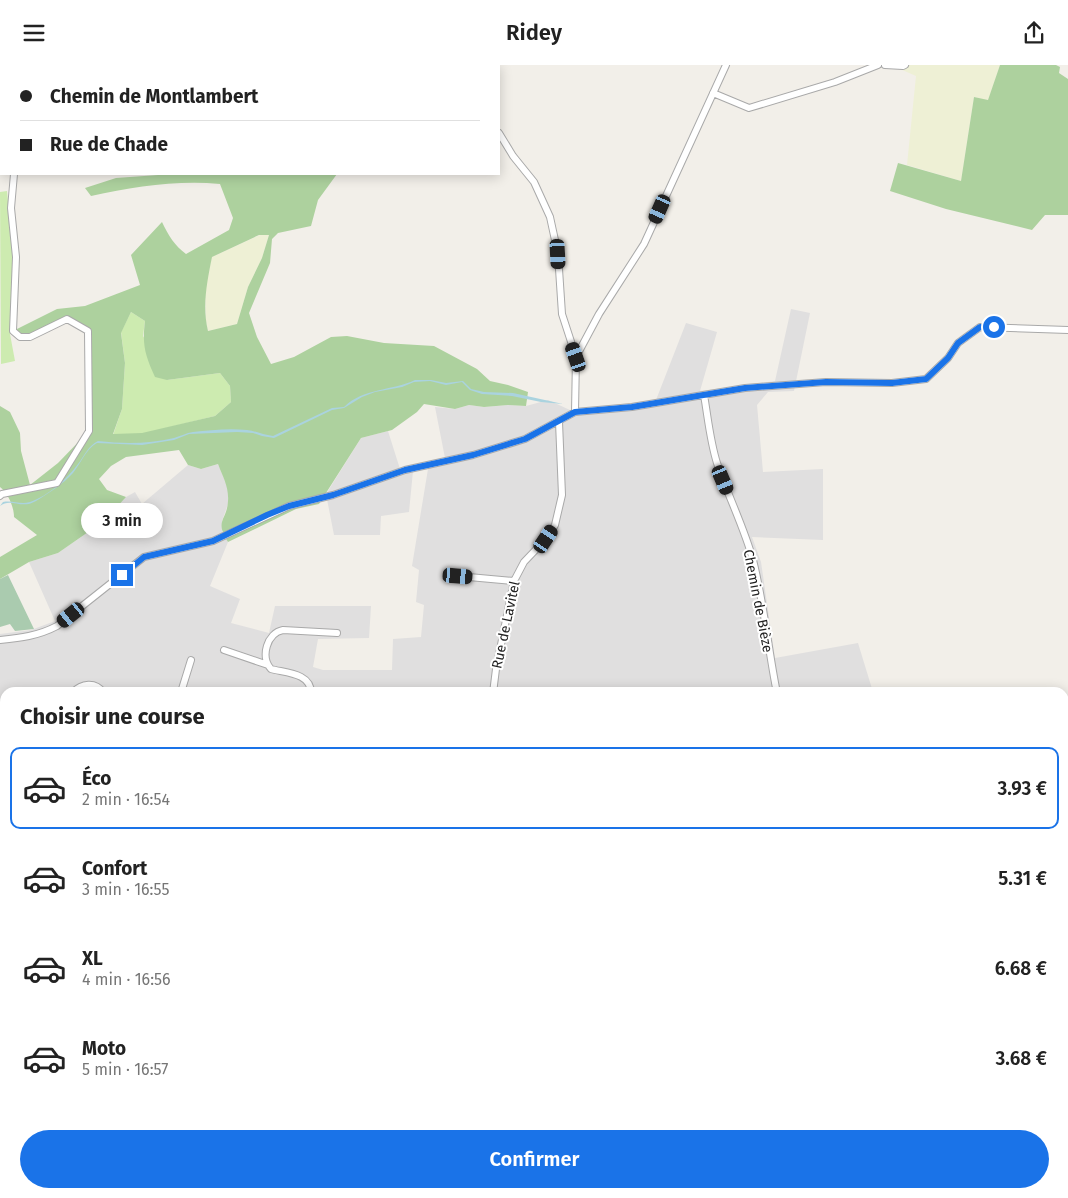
<!DOCTYPE html>
<html lang="fr">
<meta charset="utf-8">
<style>
:root{--surface:#fff;--page:#f2f2f2;--text:#222;--muted:#767676;--line:#e0e0e0;--accent:#1a73e8}
body{margin:0;font-family:"Fira Sans",sans-serif;background:var(--page);color:var(--text);height:100vh;display:flex;flex-direction:column;font-size:19px;white-space:nowrap}
*{box-sizing:border-box;margin:0}
p{font-size:16px;color:var(--muted)}
.icon{flex:none;width:28px;height:28px;fill:none;stroke:currentColor;stroke-width:2;stroke-linecap:round;stroke-linejoin:round}
.map{position:relative;flex:1;overflow:hidden}
.side{position:absolute;left:0px;top:622px;width:1069px;height:511px;display:flex;flex-direction:column;background:var(--surface);border-radius:15px 15px 0 0;box-shadow:0 2px 12px #0003}
.side>*{flex:none}
.banner{position:absolute;left:0px;top:0px;width:500px;height:110px;box-shadow:0 2px 12px #0003;display:grid;align-content:center;height:110px;padding:0 20px;background:var(--surface)}
.end{position:absolute;width:22px;height:22px;margin:-11px;border:6px solid #1a73e8;background:#fff;box-shadow:0 0 0 2px #fff}
.from{border-radius:50%}
.bubble{position:absolute;height:35px;border-radius:18px;background:var(--surface);box-shadow:0 2px 12px #0003;font-size:16px;font-weight:600;line-height:35px;text-align:center}
.car{position:absolute;width:15px;height:30px;margin:-15px -8px;border-radius:6px;box-shadow:0 0 4px 1px #0007;background:linear-gradient(#222 24%,#8ab4d8 0 40%,#222 0 76%,#8ab4d8 0 86%,#222 0)}
.banner b{display:flex;align-items:center;gap:18px;height:48px;font-size:19px}
.banner b+b{border-top:1px solid var(--line)}
.banner i{width:12px;height:12px;background:var(--text)}
ul{padding:0;list-style:none}
li{display:flex;align-items:center;gap:15px;height:82px;margin:0 10px 8px;padding:0 10px;border:2px solid transparent;border-radius:10px}
li div{flex:1}
li b{display:block;font-size:19px}
li em{font-style:normal;font-weight:600}
li.selected{border-color:var(--accent)}
li>.icon{width:45px;height:45px;stroke-width:1.5}
h2{padding:0 20px;font-size:22px;line-height:60px}
.primary-button{display:flex;gap:10px;margin-top:auto;padding:10px 20px}
.primary-button a{flex:1;height:58px;border-radius:30px;background:var(--accent);color:#fff;font-size:20px;font-weight:600;line-height:58px;text-align:center}
header{display:flex;justify-content:space-between;align-items:center;height:65px;padding:0 20px;background:var(--surface);font-size:22px;font-weight:600}
.map>svg:first-child{display:block}
.residential{fill:#e0dfdf}
.industrial{fill:#ebdbe8}
.farmland{fill:#eef0d5}
.grass{fill:#cdebb0}
.forest{fill:#add19e;fill-rule:evenodd}
.cemetery{fill:#aacbaf}
.water{fill:#aad3df}
.lines{fill:none;stroke-linecap:round;stroke-linejoin:round}
.stream{stroke:#aad3df;stroke-width:2}
.street-casing{stroke:#a9a9a9;stroke-width:8}
.secondary-casing{stroke:#707d05;stroke-width:11}
.primary-casing{stroke:#a06b00;stroke-width:12}
.street{stroke:#fff;stroke-width:6}
.secondary{stroke:#f7fabf;stroke-width:9}
.primary{stroke:#fcd6a4;stroke-width:10}
.route{stroke:#1a73e8;stroke-width:6}
.labels{text-anchor:middle;dominant-baseline:central;stroke-width:4;stroke-linejoin:round;paint-order:stroke}
.street-label{font-size:14px;fill:#222;stroke:#fff}
</style>
<header><svg class="icon" aria-label="menu" viewBox="0 0 24 24"><path d="M4 6h16M4 12h16M4 18h16"/></svg>Ridey<svg class="icon" aria-label="share" viewBox="0 0 24 24"><path d="M12 15V3M7 8l5-5 5 5M5 13v7h14v-7"/></svg></header>
<div class="map">
<svg width="1068" height="1133" viewBox="0 0 1068 1133">
<rect width="100%" height="100%" fill="#f2efe9"/>
<path class="residential" d="M791 244 810 248 794 326 768 327 757 340 763 407 823 404V475L752 472 761 497 775 593 858 578 873 627 5 628V964L0 978V569L31 565 55 556 29 497 58 488 104 456 126 432 135 427 142 439 188 400 201 404 218 399 228 422V439L222 456V467L228 477 210 521 240 534 231 558 269 568 275 541H371L369 573 318 574 313 602 323 605H392L393 574 421 572 424 540 416 537 419 505 412 501 428 404 413 406 409 447 381 451 380 470H334L326 429 361 373 388 366 400 404 445 393 435 342 455 344 469 340 484 342 508 340 526 341 548 335 570 345 656 335 686 258 717 267 700 326 775 316Z
M392 1129H605L583 1133H393Z
M619 1129H783L776 1133H677L673 1129 621 1133Z"/>
<path class="industrial" d="M0 1102 5 1103V1129H209L242 1133H0Z"/>
<path class="farmland" d="M891 0H1000L988 36 974 32 961 116 907 100 916 11Z
M260 170H269L262 193 248 222 237 259 208 266 206 256 205 222 212 192Z"/>
<path class="grass" d="M7 126 13 186 10 269 15 296 1 299 0 127Z
M131 247 145 256 143 271 167 315 220 308 230 321 231 337 215 351 142 369 113 370 122 344 125 298 121 267Z"/>
<path class="forest" d="M1000 0H1056L1060 2 1059 8 1068 14V150H1045L1032 165 946 144 890 126 898 98 961 116 974 32 988 35Z
M172 109H337L318 135 311 161 278 168 272 174 270 198 249 248 257 272 271 299 294 292 331 272 347 271 384 278 434 281 477 304 490 316 508 320 528 327 526 341 508 340 484 342 469 340 455 344 424 339 417 347 392 365 361 373 319 439 296 444 228 477C214 455 227 456 228 436 229 422 223 412 218 399L201 404 188 400 179 385 126 392 111 401 99 414 107 425 126 432 104 456 58 488 29 497 0 514V492L37 470 14 452C14 442 8 428 0 422V341L10 347 20 368 21 386 30 420 58 398 89 366 88 266 67 255 30 272 13 266 57 244 85 241 140 220 131 190 162 157C168 170 175 181 186 189L229 165 233 153 220 119C176 115 134 122 91 131L85 123 116 113ZM259 170H269L262 193 248 222 237 259 208 266C202 241 207 217 212 192ZM131 247 145 256C142 280 145 290 155 312L167 315 220 308 230 321 231 337 215 351 142 368 113 369 122 344 125 298 121 268Z
M1064 990 1068 993V1133H992L993 1129H1064Z"/>
<path class="cemetery" d="M8 510 34 564 15 566 10 559 0 562V514Z"/>
<path class="water" d="M415 315H431L446 318 463 316 471 324 484 327 513 328 563 339 541 337 512 331 482 329 470 325 462 317 446 320 430 316 414 317 402 322 375 327 362 332 344 343 332 345 274 373 262 371 253 368 237 367 189 369 174 375 142 380 97 378C86 384 81 398 73 408 63 419 49 428 36 436 21 445 11 432 0 441L3 437C13 435 20 440 30 437 48 431 67 414 78 399 85 390 88 381 98 376 124 379 149 379 174 373 181 371 186 368 193 367 210 365 230 363 247 365 256 366 263 370 273 371L332 343 344 342C363 323 392 326 415 315Z"/>
<g class="lines">
<path class="stream" d="M1064 780 1068 777
M0 1075H5"/>
<g class="street-casing">
<path id="street" d="M8 0V1
M471 0V1
M885 0 903 1 905 0
M713 28 749 43 835 17 878 0
M499 68 513 91 534 117 550 152 558 189 562 249 576 292 575 347
M576 292 599 249 644 179 726 0
M704 330C708 353 710 376 717 398 728 431 744 462 753 495 764 538 768 584 777 628
M0 431 2 429 57 418 89 366 88 266 67 254 30 272H20L13 266 16 192 11 143 14 109
M458 511 514 516
M0 575C20 573 38 571 57 561L144 492 213 476 289 441 333 430 405 405 473 390 525 374 575 347 632 342 745 323 826 317 892 318 926 314 948 293 958 278 980 262 1068 265
M224 585 268 600
M72 628C82 618 95 616 104 628
M183 628 182 624 191 595
M311 628C311 608 286 608 271 604 260 592 267 568 283 565L337 568
M493 628 496 604 514 516 524 497 546 474 555 460 562 430 559 357
M0 647 5 650
M0 972 5 956
M0 1071H5
M206 1129 211 1133
M932 1132 935 1129"/>
</g>
<g class="secondary-casing">
<path id="secondary" d="M0 744 5 746
M1064 805 1068 802
M472 1129 474 1133"/>
</g>
<g class="primary-casing">
<path id="primary" d="M0 1088 5 1089
M267 1129 297 1133
M315 1129 338 1133"/>
</g>
<use href="#street" class="street"/>
<use href="#secondary" class="secondary"/>
<use href="#primary" class="primary"/>
</g>
<g class="lines">
<path class="route" d="M122 510 144 492 213 476 267 450 289 441 333 430 405 405 473 390 525 374 575 347 632 342 745 323 826 317 892 318 926 314 948 293 958 278 980 262H994"/>
</g>
<g class="labels">
<g class="street-label">
<text transform="translate(758 536) rotate(79)">Chemin de Bièze</text>
<text transform="translate(506 560) rotate(-78)">Rue de Lavitel</text>
</g>
</g>
</svg>
<i class="end from" style="left:994px;top:262px"></i>
<i class="end" style="left:122px;top:510px"></i>
<div class="bubble" style="left:81px;top:438px;width:82px">3 min</div>
<i class="car" style="left:660px;top:144px;rotate:204deg"></i>
<i class="car" style="left:558px;top:189px;rotate:177deg"></i>
<i class="car" style="left:576px;top:292px;rotate:341deg"></i>
<i class="car" style="left:723px;top:415px;rotate:157deg"></i>
<i class="car" style="left:546px;top:474px;rotate:34deg"></i>
<i class="car" style="left:458px;top:511px;rotate:95deg"></i>
<i class="car" style="left:71px;top:550px;rotate:231deg"></i>
<div class="banner">
<b><i class="from"></i>Chemin de Montlambert</b>
<b><i></i>Rue de Chade</b>
</div>
<section class="side">
<h2>Choisir une course</h2>
<ul>
<li class="selected"><svg class="icon" aria-label="car" viewBox="0 0 24 24"><path d="M5 17H2v-5l4-1 3-4h7l3 4 3 1v5h-3M9 17h6M6 11h13"/><circle cx="7" cy="17" r="2"/><circle cx="17" cy="17" r="2"/></svg><div><b>Éco</b><p>2 min · 16:54</p></div><em>3.93 €</em></li>
<li><svg class="icon" aria-label="car" viewBox="0 0 24 24"><path d="M5 17H2v-5l4-1 3-4h7l3 4 3 1v5h-3M9 17h6M6 11h13"/><circle cx="7" cy="17" r="2"/><circle cx="17" cy="17" r="2"/></svg><div><b>Confort</b><p>3 min · 16:55</p></div><em>5.31 €</em></li>
<li><svg class="icon" aria-label="car" viewBox="0 0 24 24"><path d="M5 17H2v-5l4-1 3-4h7l3 4 3 1v5h-3M9 17h6M6 11h13"/><circle cx="7" cy="17" r="2"/><circle cx="17" cy="17" r="2"/></svg><div><b>XL</b><p>4 min · 16:56</p></div><em>6.68 €</em></li>
<li><svg class="icon" aria-label="car" viewBox="0 0 24 24"><path d="M5 17H2v-5l4-1 3-4h7l3 4 3 1v5h-3M9 17h6M6 11h13"/><circle cx="7" cy="17" r="2"/><circle cx="17" cy="17" r="2"/></svg><div><b>Moto</b><p>5 min · 16:57</p></div><em>3.68 €</em></li>
</ul>
<div class="primary-button"><a>Confirmer</a></div>
</section>
</div>
